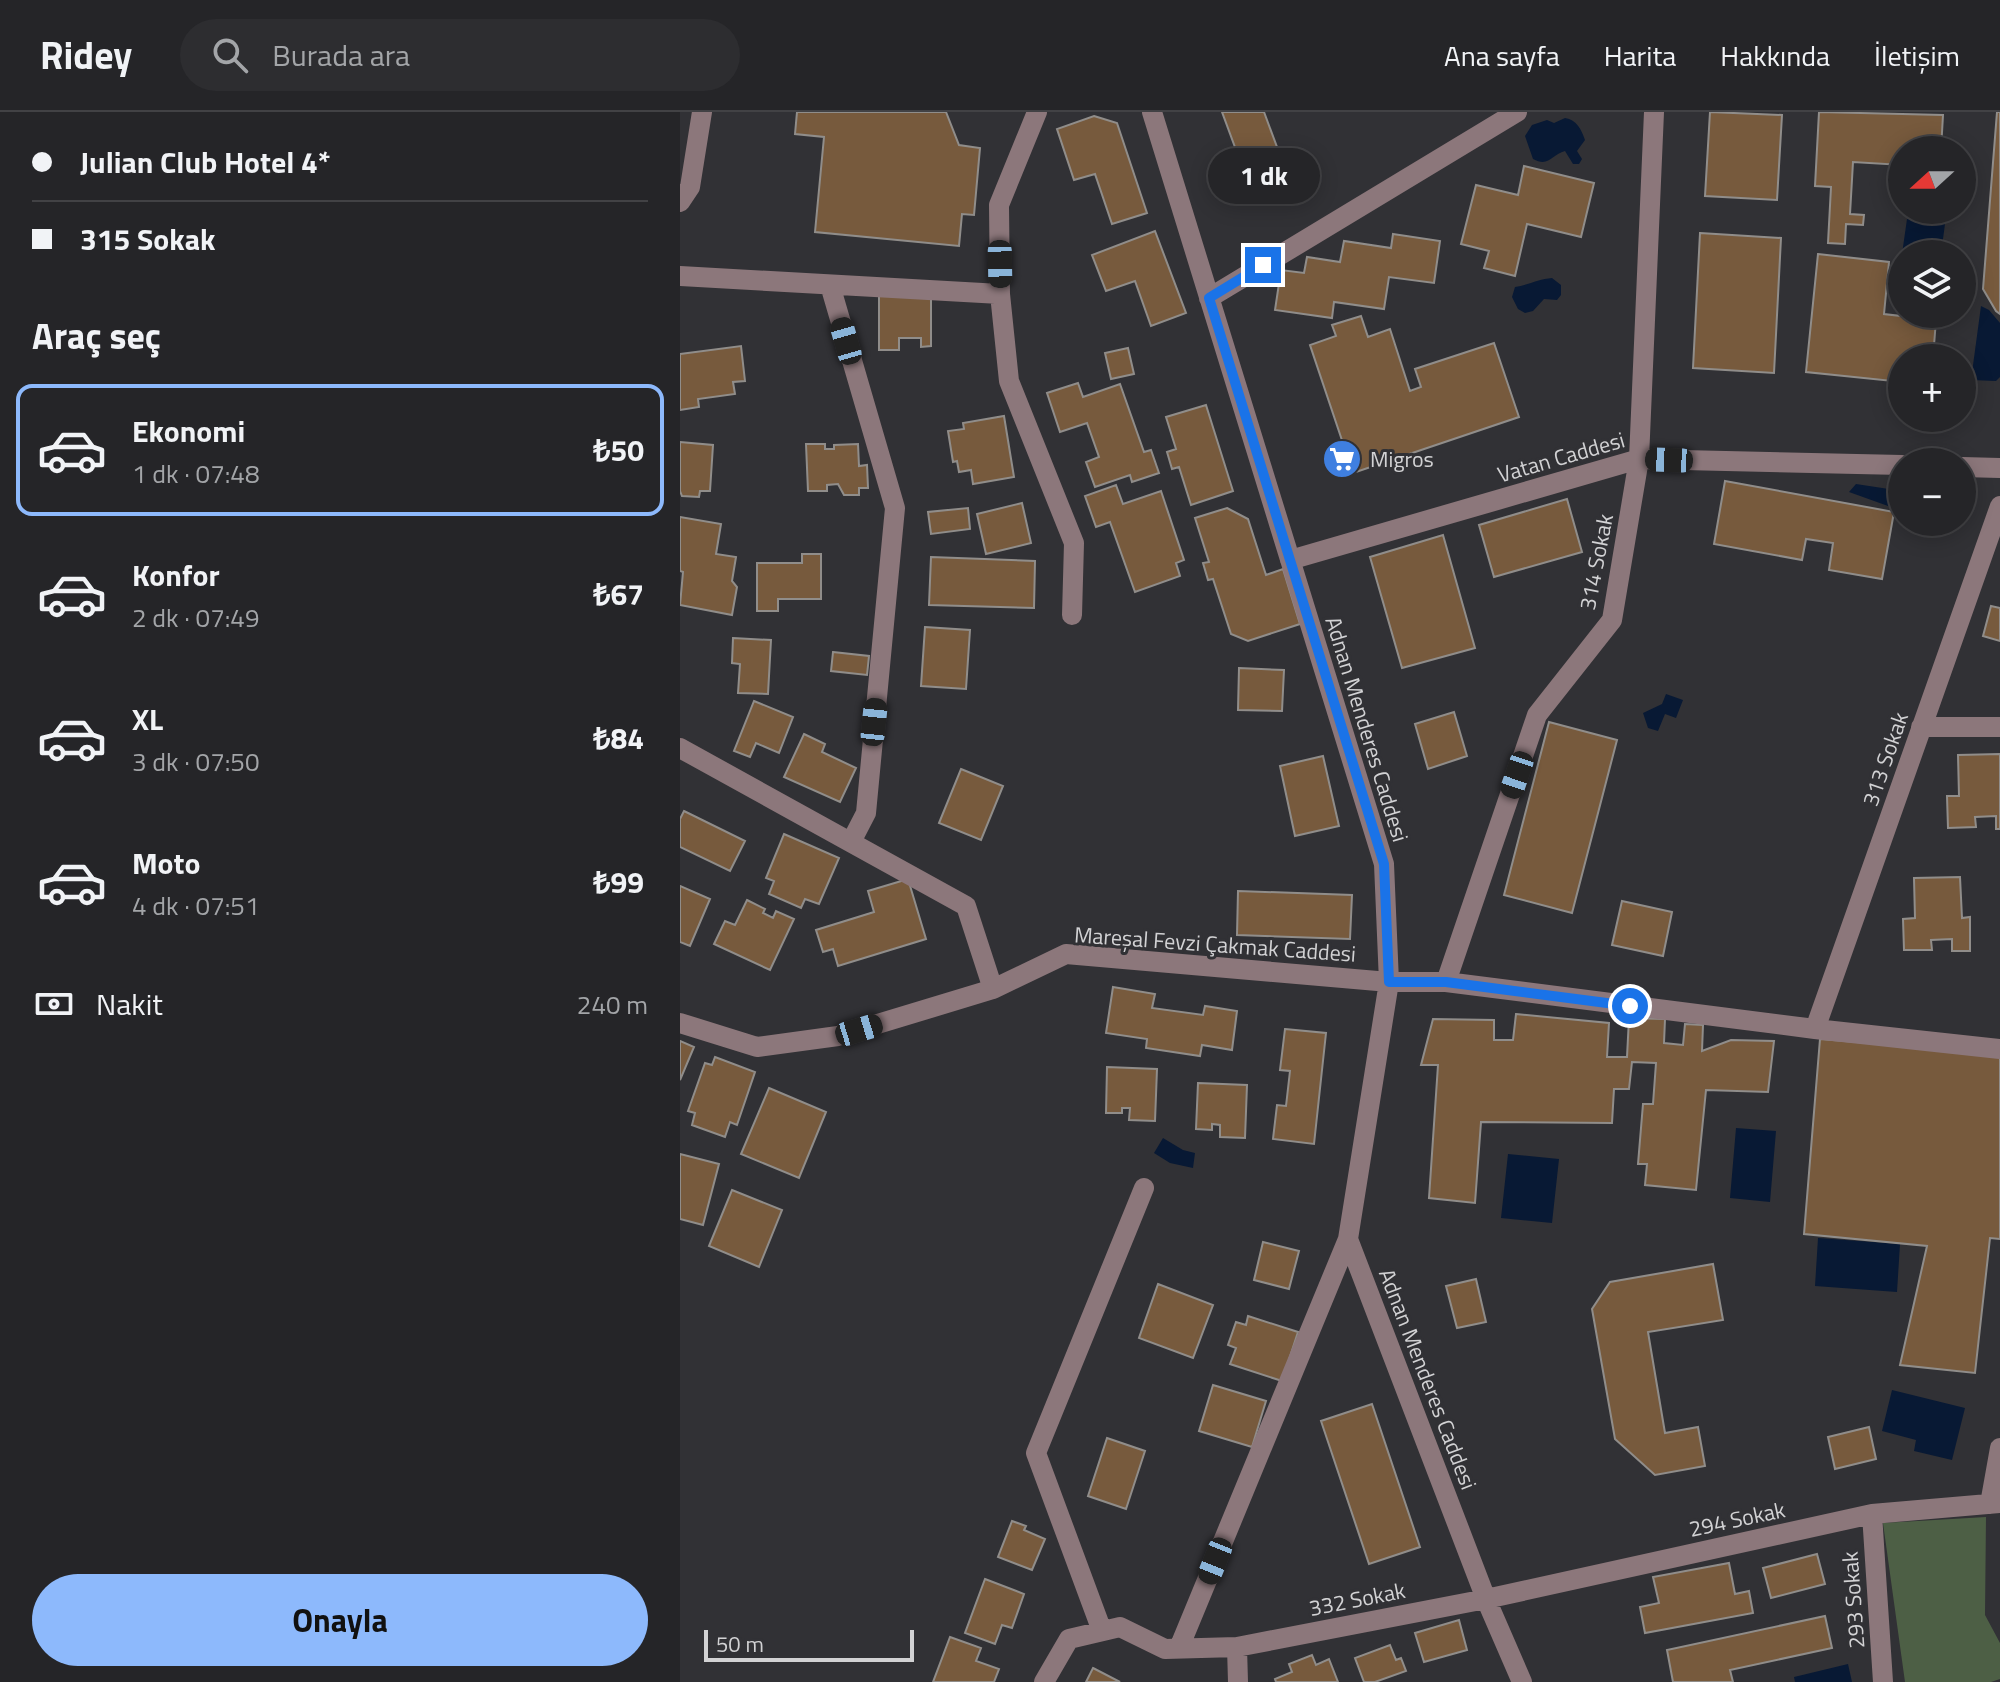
<!DOCTYPE html>
<html lang="tr">
<meta charset="utf-8">
<style>
:root{--surface:#252528;--page:#2d2d30;--text:#f1f3f6;--muted:#a3a5a8;--line:#424245;--accent:#8db9fc}
body{margin:0;font-family:"Titillium Web",sans-serif;background:var(--page);color:var(--text);height:100vh;display:flex;flex-direction:column;font-size:30px;white-space:nowrap}
*{box-sizing:border-box;margin:0}
p{font-size:26px;color:var(--muted)}
.icon{flex:none;width:44px;height:44px;fill:none;stroke:currentColor;stroke-width:2;stroke-linecap:round;stroke-linejoin:round}
.map{position:relative;flex:1;overflow:hidden}
.sheet{display:flex;flex-direction:column;background:var(--surface);width:680px}
.sheet>*{flex:none}
.guide{display:grid;align-content:center;height:176px;padding:0 32px;background:var(--surface)}
.needle{width:52px;rotate:249deg}
.tools{position:absolute;left:1208px;top:24px;display:grid;gap:16px}
.tools a{display:grid;place-items:center;width:88px;height:88px;border-radius:50%;background:var(--surface);box-shadow:0 4px 20px #0003,0 0 0 2px var(--line);font-size:40px}
.scale{position:absolute;left:24px;bottom:20px;width:210px;box-sizing:border-box;padding-left:8px;border:4px solid #d2d2d4;border-top:0;font-size:22px;line-height:28px;white-space:nowrap;color:#d2d2d4;-webkit-text-stroke:6px #313135;paint-order:stroke}
.end{position:absolute;width:36px;height:36px;margin:-18px;border:10px solid #1a73e8;background:#fff;box-shadow:0 0 0 4px #fff}
.from{border-radius:50%}
.bubble{position:absolute;height:56px;border-radius:28px;background:var(--surface);box-shadow:0 4px 20px #0003,0 0 0 2px var(--line);font-size:26px;font-weight:700;line-height:56px;text-align:center}
.car{position:absolute;width:24px;height:48px;margin:-24px -12px;border-radius:10px;box-shadow:0 0 6px 2px #0007;background:linear-gradient(#222 24%,#8ab4d8 0 40%,#222 0 76%,#8ab4d8 0 86%,#222 0)}
.guide b{display:flex;align-items:center;gap:28px;height:76px;font-size:30px}
.guide b+b{border-top:2px solid var(--line)}
.guide i{width:20px;height:20px;background:var(--text)}
ul{padding:0;list-style:none}
li{display:flex;align-items:center;gap:24px;height:132px;margin:0 16px 12px;padding:0 16px;border:4px solid transparent;border-radius:16px}
li div{flex:1}
li b{display:block;font-size:30px}
li em{font-style:normal;font-weight:700}
li.on{border-color:var(--accent)}
li>.icon{width:72px;height:72px;stroke-width:1.5}
h2{padding:0 32px;font-size:36px;line-height:96px}
.pay{display:flex;align-items:center;gap:20px;height:88px;padding:0 32px;font-size:30px}
.pay p{margin-inline-start:auto}
.cta{display:flex;gap:16px;margin-top:auto;padding:16px 32px}
.cta a{flex:1;height:92px;border-radius:48px;background:var(--accent);color:#111;font-size:32px;font-weight:700;line-height:92px;text-align:center}
header{display:flex;align-items:center;gap:48px;box-sizing:border-box;height:112px;padding:0 40px;background:var(--surface);border-bottom:2px solid var(--line)}
header strong{font-size:38px}
nav{display:flex;gap:44px;margin-inline-start:auto;font-size:28px}
.search{width:560px;height:72px;background:var(--page);display:flex;align-items:center;gap:20px;box-sizing:border-box;padding:0 28px;border-radius:44px;color:var(--muted);font-size:30px}
main{display:flex;flex:1;min-height:0}
.map>svg:first-child{display:block}
.green{fill:#4d5f45}
.water{fill:#081934}
.building{fill:#775a3d;stroke:#908d8a;stroke-width:2}
.lines{fill:none;stroke-linecap:round;stroke-linejoin:round}
.minor{stroke:#8c777b;stroke-width:20}
.route{stroke:#1a73e8;stroke-width:10}
.labels{text-anchor:middle;dominant-baseline:central;stroke-width:6;stroke-linejoin:round;paint-order:stroke}
.street-label{font-size:22px;fill:#d2d2d4;stroke:#313135}
.poi-label{font-size:22px;fill:#d2d2d4;stroke:#313135;text-anchor:start}
</style>
<header>
<strong>Ridey</strong>
<div class="search"><svg class="icon" aria-label="search" viewBox="0 0 24 24"><circle cx="10" cy="10" r="6"/><path d="M15 15l6 6"/></svg>Burada ara</div>
<nav><a>Ana sayfa</a><a>Harita</a><a>Hakkında</a><a>İletişim</a></nav>
</header>
<main>
<section class="sheet">
<div class="guide">
<b><i class="from"></i>Julian Club Hotel 4*</b>
<b><i></i>315 Sokak</b>
</div>
<h2>Araç seç</h2>
<ul>
<li class="on"><svg class="icon" aria-label="car" viewBox="0 0 24 24"><path d="M5 17H2v-5l4-1 3-4h7l3 4 3 1v5h-3M9 17h6M6 11h13"/><circle cx="7" cy="17" r="2"/><circle cx="17" cy="17" r="2"/></svg><div><b>Ekonomi</b><p>1 dk · 07:48</p></div><em>₺50</em></li>
<li><svg class="icon" aria-label="car" viewBox="0 0 24 24"><path d="M5 17H2v-5l4-1 3-4h7l3 4 3 1v5h-3M9 17h6M6 11h13"/><circle cx="7" cy="17" r="2"/><circle cx="17" cy="17" r="2"/></svg><div><b>Konfor</b><p>2 dk · 07:49</p></div><em>₺67</em></li>
<li><svg class="icon" aria-label="car" viewBox="0 0 24 24"><path d="M5 17H2v-5l4-1 3-4h7l3 4 3 1v5h-3M9 17h6M6 11h13"/><circle cx="7" cy="17" r="2"/><circle cx="17" cy="17" r="2"/></svg><div><b>XL</b><p>3 dk · 07:50</p></div><em>₺84</em></li>
<li><svg class="icon" aria-label="car" viewBox="0 0 24 24"><path d="M5 17H2v-5l4-1 3-4h7l3 4 3 1v5h-3M9 17h6M6 11h13"/><circle cx="7" cy="17" r="2"/><circle cx="17" cy="17" r="2"/></svg><div><b>Moto</b><p>4 dk · 07:51</p></div><em>₺99</em></li>
</ul>
<div class="pay"><svg class="icon" aria-label="cash" viewBox="0 0 24 24"><path d="M3 7h18v10H3z"/><circle cx="12" cy="12" r="2"/></svg>Nakit<p>240 m</p></div>
<div class="cta"><a>Onayla</a></div>
</section>
<div class="map">
<svg width="1320" height="1570" viewBox="0 0 1320 1570">
<rect width="100%" height="100%" fill="#313135"/>
<path class="green" d="M1306 1405 1305 1503 1320 1531V1567L1311 1570H1225L1203 1411Z"/>
<path class="water" d="M885 6C897 8 901 17 905 28L897 39 902 47 899 52H893L885 39C872 42 869 56 853 47L845 24 852 13 867 8 874 11Z
M1227 107 1265 112 1261 142H1222Z
M872 166 881 173V183L877 188 864 187 853 199 845 201 838 197 832 185 835 175C848 173 859 167 872 166Z
M1301 194 1309 198 1320 211V265L1316 269 1291 268Z
M1176 372 1222 379V399L1169 380Z
M986 582 1003 588 996 606 985 602 978 619 968 616 963 601 982 592Z
M1056 1016 1096 1019 1090 1090 1050 1086Z
M483 1026 503 1038 515 1041 513 1056 490 1051 474 1041Z
M828 1042 879 1047 872 1111 821 1106Z
M1138 1126 1220 1132 1217 1180 1135 1174Z
M1212 1278 1285 1296 1272 1348 1234 1339 1236 1328 1202 1319Z
M1168 1552 1172 1570H1115L1114 1565Z"/>
<path class="building" d="M117 0H266L279 33 300 36 294 103 282 102 279 134 135 120 144 25 115 22Z
M542 0H584L610 70 573 84Z
M1030 0 1102 3 1097 88 1025 84Z
M1139 0 1263 3 1261 38H1222V53L1173 50 1170 102 1184 103 1183 113 1166 112 1165 132 1148 131 1151 75 1135 74Z
M1317 0H1320V202L1316 199 1303 177Z
M414 4 437 11 467 101 432 112 415 62 394 68 377 17Z
M844 54 914 71 901 125 847 112 835 164 804 156 809 139 781 132 796 73 838 83Z
M475 119 506 201 471 214 455 169 426 179 412 143Z
M1020 121 1101 126 1094 261 1013 256Z
M713 122 760 129 754 171 709 165 704 197 654 190 652 206 595 198 601 158 624 161 627 145 660 150 664 129 711 136Z
M1138 142 1209 150 1204 202 1256 208 1253 246H1222V270L1126 260Z
M199 179H251V234L241 235V226H219V238H199Z
M681 204 688 225 710 217 730 279 741 275 735 257 814 231 839 305 673 361 630 233 656 224 652 213Z
M61 234 65 269 53 270 55 282 18 287 19 295 0 298V242Z
M448 236 454 262 431 267 425 241Z
M398 271 403 285 440 272 464 340 471 338 479 361 452 370 450 363 415 375 406 350 419 345 407 311 380 320 367 281Z
M526 293 553 379 511 393 499 355 492 357 487 340 496 337 486 305Z
M324 304 334 365 293 372 291 358 279 360 277 349 273 350 268 319 284 317 283 311Z
M0 330 33 333 30 379H20L19 385 2 384 0 379Z
M126 332H145V337H154V333L178 332 179 354 187 353 188 376H179V383H164L158 372 147 373V379H128Z
M1045 369 1214 400 1202 467 1149 458 1153 431 1126 427 1122 448 1034 432Z
M436 373 443 392 481 379 504 448 496 451 500 464 455 480 430 410 416 415 405 384Z
M887 387 902 440 814 465 799 413Z
M342 391 351 431 306 442 297 402Z
M288 396 290 417 251 422 248 400Z
M547 396 568 407 586 463 603 457 620 512 568 529 551 522 533 467 528 468 523 451 529 450 515 406Z
M0 405 41 412 36 442 56 445 52 469 57 475 52 503 0 493 3 460 0 459Z
M763 423 795 536 722 556 690 445Z
M122 442H141V487H98V499H77V451H122Z
M251 445 355 449 354 496 249 493Z
M1311 494 1320 496V529L1303 524Z
M245 515 290 518 286 577 241 574Z
M53 526 91 528 88 582 58 581 60 552 52 551Z
M153 540 189 544 187 563 151 559Z
M559 556 604 558 602 599 558 598Z
M74 589 113 605 99 641 76 631 70 645 54 639Z
M774 600 787 644 748 657 735 612Z
M869 610 937 628 892 801 824 783Z
M124 622 145 632 142 640 176 656 160 690 104 665Z
M1320 642V717H1316V704L1295 705 1296 715 1268 716 1267 684H1279L1278 643Z
M643 644 659 714 615 724 600 654Z
M281 657 323 674 301 728 259 711Z
M4 699 65 729 50 759 0 735V707Z
M104 722 159 746 139 792 125 787 121 796 89 782 94 769 86 766Z
M1280 765 1282 806 1290 805V839H1272V827L1251 828 1252 838H1224L1223 807 1235 806 1234 766Z
M228 767 246 827 158 854 153 837 143 840 136 818 194 800 188 779Z
M0 774 30 787 10 834 0 830Z
M558 779 672 783 670 827 557 823Z
M67 788 85 797 83 801 93 806 96 799 114 807 90 858 34 832 45 809 55 813Z
M942 789 992 800 983 844 932 833Z
M433 875 475 882 472 896 523 903 525 894 557 899 552 938 522 933 520 944 466 936 467 927 426 921Z
M836 902 929 911 927 945H947L949 906 985 907 984 931 1003 933 1005 912 1023 913 1022 939 1051 928 1094 929 1088 980 1026 978 1016 1078 965 1073 967 1052H958L963 992H973L976 951 952 950 949 977H934L932 1011 801 1010 795 1091 749 1086 758 953H741L753 907 814 908V928H833Z
M605 917 646 921 634 1032 593 1027 597 993 606 994 610 959 600 958Z
M1140 927 1320 942V1127L1310 1126 1295 1261 1220 1253 1247 1134 1124 1122Z
M0 929 14 935 0 968Z
M35 945 75 960 57 1013 50 1010 45 1025 12 1013 15 1001 8 999 25 951 32 953Z
M427 955 477 957 475 1009 449 1008 450 996H442V1001H426Z
M518 971 567 973 565 1026 540 1025V1013L532 1012V1018L516 1017Z
M89 976 146 1000 119 1066 61 1042Z
M0 1042 39 1052 23 1113 0 1107Z
M52 1078 102 1098 79 1155 29 1134Z
M583 1130 619 1139 609 1177 574 1168Z
M1033 1152 1043 1208 968 1220 985 1321 1018 1315 1025 1354 975 1363 935 1327 912 1197 930 1170Z
M796 1167 806 1210 777 1216 766 1174Z
M478 1172 533 1193 513 1246 459 1226Z
M568 1204 618 1220 602 1269 550 1252 556 1236 548 1233 556 1210 566 1213Z
M533 1273 586 1289 572 1335 519 1319Z
M692 1292 740 1435 689 1452 641 1309Z
M1189 1315 1196 1347 1155 1357 1148 1325Z
M427 1326 465 1339 446 1397 408 1384Z
M332 1409 346 1414 344 1418 365 1427 352 1458 318 1445Z
M1137 1442 1145 1472 1091 1486 1083 1456Z
M1049 1451 1055 1482 1069 1479 1073 1501 965 1521 960 1495 979 1491 973 1465Z
M305 1467 344 1482 332 1516 322 1513 315 1532 285 1521Z
M1145 1504 1152 1536 1050 1558 1053 1570H993L987 1538Z
M779 1508 787 1538 744 1550 735 1521Z
M270 1525 301 1536 296 1549 319 1557 314 1570H253Z
M710 1533 716 1548 721 1546 726 1559 695 1570H684L675 1546Z
M632 1543 636 1553 649 1547 658 1570H596L595 1567 612 1560 609 1552Z
M413 1556 440 1570H406Z"/>
<g class="lines">
<path class="minor" d="M357 0 319 93 320 182 329 269 394 431 392 503
M472 0 704 752 709 870 668 1127 806 1487 842 1570
M0 90 10 75 22 0
M0 164 320 182
M150 173 215 396 186 701 171 730
M529 186 837 0
M1282 355 1320 356
M610 448 959 347 1222 353
M1241 615H1320
M0 636 286 794 313 877
M766 870 857 603 932 508 959 347 974 0
M0 911 77 935 158 924 313 877 386 842 709 870H766L1135 917 1320 937
M1135 917 1320 394
M1310 1392 1320 1336
M1192 1402 1203 1570
M422 1519 356 1341 464 1076
M557 1535 558 1570
M499 1536 668 1127
M364 1570 389 1527 440 1515 485 1537 557 1535 806 1487 1192 1402 1320 1391"/>
</g>
<g class="lines">
<path class="route" d="M583 153 529 186 704 752 709 870H766L950 894"/>
</g>
<defs>
<g id="supermarket-disc" transform="scale(2)"><circle r="9.5" fill="#3f7fe0" stroke="#313135"/><path d="M-6-5.5h2.5l.6 2H6L4.5 2H-2.5L-4.4-4H-6ZM-1.5 3.2a1.3 1.3 0 1 0 .1 0ZM3 3.2a1.3 1.3 0 1 0 .1 0Z" fill="#fff"/></g>
</defs>
<g fill-rule="evenodd">
<use href="#supermarket-disc" x="662" y="347"/>
</g>
<g class="labels">
<g class="street-label">
<text transform="translate(881 345) rotate(-16)">Vatan Caddesi</text>
<text transform="translate(916 450) rotate(-79)">314 Sokak</text>
<text transform="translate(687 617) rotate(73)">Adnan Menderes Caddesi</text>
<text transform="translate(1205 647) rotate(-71)">313 Sokak</text>
<text transform="translate(535 832) rotate(4)">Mareşal Fevzi Çakmak Caddesi</text>
<text transform="translate(748 1267) rotate(69)">Adnan Menderes Caddesi</text>
<text transform="translate(1057 1407) rotate(-12)">294 Sokak</text>
<text transform="translate(677 1487) rotate(-11)">332 Sokak</text>
<text transform="translate(1173 1488) rotate(-94)">293 Sokak</text>
</g>
<g class="poi-label">
<text x="690" y="347">Migros</text>
</g>
</g>
</svg>
<div class="tools">
<a><svg class="needle" viewBox="-14 -14 28 28"><path d="M0-13l5 13h-10z" fill="#e53935"/><path d="M0 13l5-13h-10z" fill="#a3a5a8"/></svg></a>
<a><svg class="icon" aria-label="layers" viewBox="0 0 24 24"><path d="M12 4l9 5-9 5-9-5zM3 14l9 5 9-5"/></svg></a>
<a>+</a>
<a>−</a>
</div>
<div class="scale">50 m</div>
<i class="end from" style="left:950px;top:894px"></i>
<i class="end" style="left:583px;top:153px"></i>
<div class="bubble" style="left:528px;top:36px;width:112px">1 dk</div>
<i class="car" style="left:320px;top:152px;rotate:179deg"></i>
<i class="car" style="left:166px;top:229px;rotate:344deg"></i>
<i class="car" style="left:989px;top:348px;rotate:272deg"></i>
<i class="car" style="left:194px;top:610px;rotate:6deg"></i>
<i class="car" style="left:837px;top:663px;rotate:199deg"></i>
<i class="car" style="left:179px;top:918px;rotate:73deg"></i>
<i class="car" style="left:535px;top:1449px;rotate:202deg"></i>
</div>
</main>
